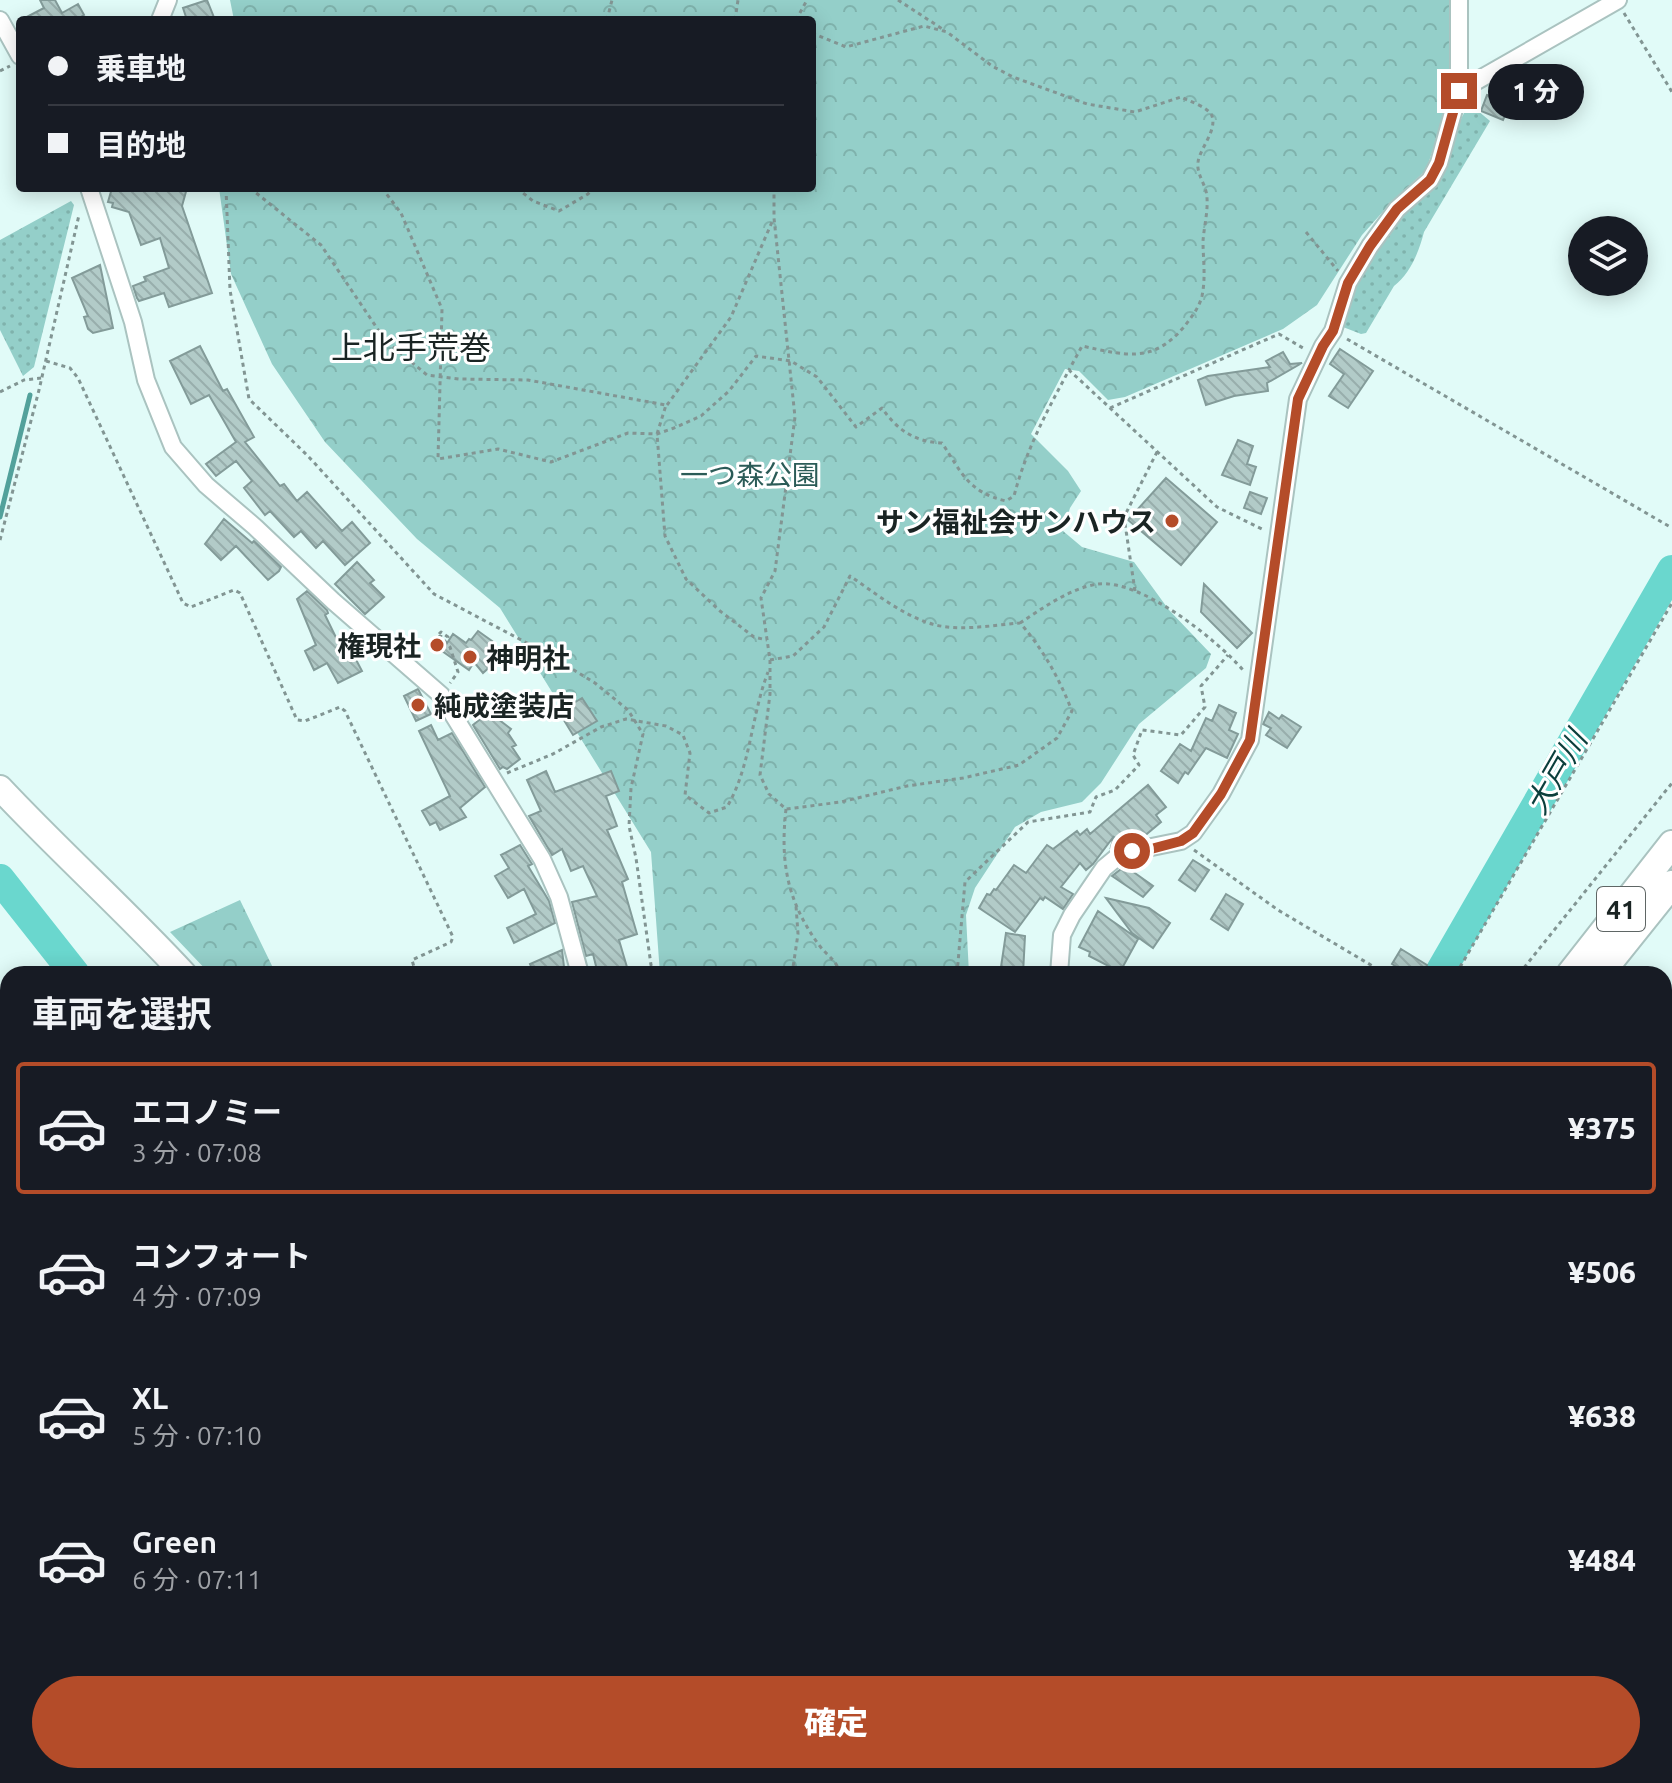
<!DOCTYPE html>
<html lang="ja">
<meta charset="utf-8">
<style>
:root{--surface:#171b24;--page:#20242c;--text:#f1f3f6;--muted:#9ea1a6;--line:#363941;--accent:#b44c29}
body{margin:0;font-family:Ubuntu,"Noto Sans JP",sans-serif;background:var(--page);color:var(--text);height:100vh;display:flex;flex-direction:column;font-size:30px;white-space:nowrap}
*{box-sizing:border-box;margin:0}
p{font-size:26px;color:var(--muted)}
.icon{flex:none;width:44px;height:44px;fill:none;stroke:currentColor;stroke-width:2;stroke-linecap:round;stroke-linejoin:round}
.map{position:relative;flex:1;overflow:hidden}
.drawer{position:absolute;left:0px;top:966px;width:1672px;height:818px;display:flex;flex-direction:column;background:var(--surface);border-radius:24px 24px 0 0;box-shadow:0 4px 20px #0003}
.drawer>*{flex:none}
.hud{position:absolute;left:16px;top:16px;width:800px;height:176px;border-radius:8px;box-shadow:0 4px 20px #0003;display:grid;align-content:center;height:176px;padding:0 32px;background:var(--surface)}
.buttons{position:absolute;left:1568px;top:216px;display:grid;gap:16px}
.buttons a{display:grid;place-items:center;width:80px;height:80px;border-radius:50%;background:var(--surface);box-shadow:0 4px 20px #0003;font-size:40px}
.end{position:absolute;width:36px;height:36px;margin:-18px;border:10px solid #b44c29;background:#fff;box-shadow:0 0 0 4px #fff}
.from{border-radius:50%}
.bubble{position:absolute;height:56px;border-radius:28px;background:var(--surface);box-shadow:0 4px 20px #0003;font-size:26px;font-weight:800;line-height:56px;text-align:center}
.hud b{display:flex;align-items:center;gap:28px;height:76px;font-size:30px}
.hud b+b{border-top:2px solid var(--line)}
.hud i{width:20px;height:20px;background:var(--text)}
ul{padding:0;list-style:none}
li{display:flex;align-items:center;gap:24px;height:132px;margin:0 16px 12px;padding:0 16px;border:4px solid transparent;border-radius:8px}
li div{flex:1}
li b{display:block;font-size:30px}
li em{font-style:normal;font-weight:800}
li.selected{border-color:var(--accent)}
li>.icon{width:72px;height:72px;stroke-width:1.5}
h2{padding:0 32px;font-size:36px;line-height:96px}
.cta{display:flex;gap:16px;margin-top:auto;padding:16px 32px}
.cta a{flex:1;height:92px;border-radius:48px;background:var(--accent);color:#fff;font-size:32px;font-weight:800;line-height:92px;text-align:center}
.map>svg:first-child{display:block}
.grass{fill:url(#grass-dots)}
.forest{fill:url(#forest-firs)}
.cemetery{fill:url(#cemetery-stones)}
.park{fill:url(#park-crowns)}
.lines{fill:none;stroke-linecap:round;stroke-linejoin:round}
.stream{stroke:#52a19b;stroke-width:5}
.river{stroke:#6ad7ce;stroke-width:30}
.building{fill:url(#building-back-hatch);stroke:#839b99;stroke-width:2}
.lane-casing{stroke:#aac3c0;stroke-width:12}
.street-casing{stroke:#aac3c0;stroke-width:20}
.secondary-casing{stroke:#aac3c0;stroke-width:28}
.primary-casing{stroke:#aac3c0;stroke-width:30}
.path{stroke:#829593;stroke-width:3;stroke-dasharray:4 4;stroke-linecap:butt}
.lane{stroke:#fff;stroke-width:8}
.street{stroke:#fff;stroke-width:16}
.secondary{stroke:#fff;stroke-width:24}
.primary{stroke:#fff;stroke-width:26}
.route{stroke:#b44c29;stroke-width:10}
.poi-dot{fill:#b44c29;stroke:#fff;stroke-width:3}
.labels{text-anchor:middle;dominant-baseline:central;stroke-width:6;stroke-linejoin:round;paint-order:stroke}
.shield{fill:#fff;stroke:#5f6665;stroke-width:2}
.shield-label{font-size:26px;font-weight:bold;fill:#1a2423}
.park-label{font-size:28px;fill:#2b5b57;stroke:#fff}
.poi-label{font-size:28px;font-weight:bold;fill:#1a2423;stroke:#fff;text-anchor:end}
.water-label{font-size:30px;font-style:italic;fill:#0b3f3c;stroke:#fff}
.quarter-label{font-size:32px;fill:#1a2423;stroke:#fff}
</style>
<div class="map">
<svg width="1672" height="1783" viewBox="0 0 1672 1783">
<defs>
<pattern id="grass-dots" width="8" height="8" patternUnits="userSpaceOnUse" patternTransform="scale(2)"><rect width="8" height="8" fill="#94cfc9"/><path d="M2 2h.1M6 6h.1" fill="none" stroke="#7fb2ac" stroke-width="1.8" stroke-linecap="round"/></pattern>
<pattern id="forest-firs" width="22" height="20" patternUnits="userSpaceOnUse" patternTransform="scale(2)"><rect width="22" height="20" fill="#94cfc9"/><path d="M5 1l3.5 6h-7zM16 11l3.5 6h-7z" fill="#7fb2ac"/></pattern>
<pattern id="cemetery-stones" width="16" height="16" patternUnits="userSpaceOnUse" patternTransform="scale(2)"><rect width="16" height="16" fill="#94cfc9"/><path d="M2 7V4a2 2 0 0 1 4 0v3zM10 15v-3a2 2 0 0 1 4 0v3z" fill="#7fb2ac"/></pattern>
<pattern id="park-crowns" width="20" height="18" patternUnits="userSpaceOnUse" patternTransform="scale(2)"><rect width="20" height="18" fill="#94cfc9"/><path d="M2 6a3 3 0 1 1 6 0M12 15a3 3 0 1 1 6 0" fill="none" stroke="#7fb2ac"/></pattern>
<pattern id="building-back-hatch" width="6" height="6" patternUnits="userSpaceOnUse" patternTransform="scale(2)"><rect width="6" height="6" fill="#b2cbc8"/><path d="M-1 5l2 2M0 0l6 6M5-1l2 2" fill="none" stroke="#98aeac"/></pattern>
</defs>
<rect width="100%" height="100%" fill="#e1fbf8"/>
<path class="grass" d="M1471 105 1490 121 1424 232C1419 251 1411 273 1394 286L1366 333 1361 334 1343 327 1342 323C1356 290 1367 255 1389 227 1407 205 1435 189 1448 162 1456 145 1456 117 1471 105Z
M71 201 74 205 34 367 23 376 0 330V240Z"/>
<path class="forest" d="M1672 1424V1620L1664 1614V1432Z"/>
<path class="cemetery" d="M1672 1649V1704L1664 1681V1652Z"/>
<path class="park" d="M230 0H1453L1450 87 1441 126 1426 170 1388 206 1362 235 1317 305 1283 329 1125 397 1108 400 1079 371 1065 369 1031 434 1068 471 1081 491 1070 508 1063 531 1082 547 1134 562 1169 610 1211 654 1206 668 1139 724 1101 783 1082 802 1041 812 1015 827 975 888 966 915 969 974H660L651 852 500 608 417 539 325 442 272 364 231 274 219 188H812V20H234Z
M240 900 276 974H210L170 932Z"/>
<g class="lines">
<path class="stream" d="M0 517 30 395"/>
<path class="river" d="M0 879 75 974
M1439 974 1672 570
M471 1776 475 1783"/>
</g>
<path class="building" d="M40 0H55L62 13 78 4 84 15 76 20H21L44 8Z
M207 0 215 20H187L183 8Z
M1487 95 1510 104 1503 120 1481 111Z
M112 188H187L182 206 212 293 169 307 164 293 139 301 137 298 133 286 146 281 144 277 169 268 160 238 141 245 129 212 112 207 113 203 108 202Z
M100 265 113 328 93 333 88 329 84 317 88 316 72 278Z
M200 346 223 391 227 389 254 437 245 442 280 486 284 484 297 501 307 492 342 531 352 522 370 543 345 565 323 541 316 548 301 531 294 537 270 511 265 515 244 488 252 481 236 461 216 476 206 464 236 442 209 395 191 404 170 361Z
M1340 349 1373 371 1348 408 1329 396 1344 374 1330 364Z
M1283 352 1290 364 1302 363 1267 383 1268 391 1234 396 1206 405 1198 380 1208 376 1270 367 1266 361Z
M1238 440 1253 446 1247 464 1256 467 1250 485 1222 475Z
M1166 478 1217 522 1181 565 1128 520Z
M1250 492 1267 498 1261 514 1244 508Z
M224 519 252 543 254 541 281 567 279 571 268 580 236 546 221 560 205 544Z
M357 562 374 580 370 583 384 597 365 614 335 584Z
M1204 584 1252 633 1237 648 1201 612Z
M307 591 327 610 328 613 325 615 346 658 353 654 362 671 338 683 327 663 314 670 305 651 316 645 297 599Z
M478 631 492 641 485 651 494 663 483 673 474 662 469 670 442 651 453 634 466 643 469 639 471 640Z
M418 689 431 714 416 721 404 696Z
M582 698 597 721 573 735 559 712Z
M1219 705 1236 713 1229 730 1238 734 1227 758 1206 748 1188 774 1185 772 1178 783 1161 771 1180 744 1191 751 1206 718 1212 721Z
M489 712 511 729 508 733 516 745 512 747 520 759 507 769 503 767 500 769 473 725Z
M1269 712 1279 719 1282 715 1301 727 1287 748 1266 735 1271 728 1263 724Z
M431 725 438 740 452 733 485 787 460 808 466 817 440 830 436 822 430 825 422 811 450 796 419 731Z
M546 771 555 792 611 771 619 791 606 796 617 826 607 830 628 879 622 882 637 934 619 940 629 974H598L593 954 586 956 572 902 597 896 583 866 571 871 562 849 552 855 529 816 541 811 527 780Z
M1148 785 1166 807 1156 815 1161 822 1142 838 1134 839 1131 835 1111 847 1114 836 1093 864 1086 870 1080 863 1061 887 1073 894 1063 909 1045 897 1043 900 1040 898 1015 932 979 908 987 894 990 895 994 889 996 890 1014 865 1026 873 1047 845 1053 849 1077 831 1080 835 1087 829 1090 834Z
M520 845 532 864 528 866 549 901 555 923 514 943 507 928 536 914 524 889 508 898 495 876 509 868 501 855Z
M1193 860 1209 870 1195 891 1179 880Z
M1125 866 1153 886 1143 897 1112 876Z
M1226 894 1243 904 1228 930 1211 919Z
M1106 898 1149 908 1170 923 1153 948 1132 933Z
M1098 911 1138 939 1120 972 1089 956 1090 952 1079 947Z
M1006 933 1025 936 1023 974H1000Z
M1401 949 1427 965 1422 974H1408L1392 964Z
M562 950 564 967 549 974H534L530 964Z"/>
<g class="lines">
<g class="lane-casing">
<path id="lane" d="M1664 1133H1672"/>
</g>
<g class="street-casing">
<path id="street" d="M0 20 20 56
M160 20 168 0
M1459 91 1618 0
M89 188 133 322 146 380 173 447 206 485 255 527 333 601 441 695 542 859 559 897 580 974
M1059 974 1062 935 1072 915 1104 868 1116 858 1132 851 1181 841 1193 833 1221 794 1250 740 1298 399 1323 346 1333 331 1348 283 1370 246 1397 209 1430 180 1439 163 1459 91V0
M1029 1776 1032 1783"/>
</g>
<g class="secondary-casing">
<path id="secondary" d="M0 788C60 852 125 910 184 974
M820 1776 825 1783"/>
</g>
<g class="primary-casing">
<path id="primary" d="M1570 974 1672 844
M1600 974 1672 884
M906 1783 911 1776
M936 1783 942 1776"/>
</g>
<path class="path" d="M898 0 944 30
M1624 13 1672 92
M126 20 132 17
M607 20 612 0
M735 20 738 0
M796 20 807 0
M812 33 846 47 924 26 947 32 992 66 1013 77 1087 104 1135 112 1181 97C1188 101 1209 107 1212 116 1217 131 1200 148 1198 162 1196 174 1207 186 1207 198 1208 212 1204 227 1203 241 1203 259 1206 277 1202 296 1199 308 1191 318 1183 328 1152 364 1124 355 1082 346L1069 370
M0 71 10 66
M226 188 230 290 249 399 308 456 434 594 546 653 595 683 628 710 643 734 631 788 629 826 636 858 651 965 659 974
M250 188 321 245 385 340 427 375 459 379 528 380 666 405 657 434 665 536 686 579 720 611 754 637 767 640
M382 188 401 213 442 309 438 459 498 449 551 462 628 433 657 434 674 428 701 416 729 391 756 356 791 361 817 377 856 427 882 408C897 430 915 442 942 443 962 473 968 492 1006 501L1014 496C1026 450 1047 411 1069 370L1217 507 1264 530
M517 188 533 201 559 211 588 194 593 188
M1306 232 1338 271
M1347 339 1672 528
M46 361 70 368 78 378 183 603 191 607 234 590 240 593 297 720 305 721 340 707 345 711 453 937 451 942 412 960 416 974
M0 392 24 380 42 378
M667 405 731 317 772 222
M1110 408 1279 334 1303 348
M0 540 39 390 79 215
M1135 591 1124 517 1157 452
M1020 623C1043 608 1070 588 1098 584 1141 579 1216 639 1243 670
M439 634 450 647 458 672 450 683
M439 634 441 632 448 637 445 641
M770 660 793 656 824 627 850 576C875 593 902 615 932 624 959 632 993 625 1020 623 1043 649 1059 678 1072 711L1057 738 1019 765 963 778 907 786 841 802 786 809 769 794 760 775 770 694V660L761 598 775 571 795 417 774 218V188
M507 773 553 754 601 727 626 719 666 726 683 735 690 753 685 795 709 813 727 807C751 766 751 716 768 672
M786 809C780 862 787 901 819 945 827 956 837 960 840 974
M1194 850 1278 910 1386 974
M792 974 798 934 796 906
M957 974 965 882 1028 822 1090 812 1096 797 1115 790 1139 765 1133 755 1142 730 1181 735 1205 707 1201 686 1228 655
M1456 974 1672 603
M1519 974 1672 783
M1664 1311 1672 1345
M1664 1397 1672 1373
M1663 1776 1665 1783
M70 1783 72 1776
M370 1783 372 1776
M527 1783 535 1776"/>
<use href="#lane" class="lane"/>
<use href="#street" class="street"/>
<use href="#secondary" class="secondary"/>
<use href="#primary" class="primary"/>
</g>
<g class="lines">
<path class="route" d="M1132 851 1151 849 1181 841 1193 833 1221 794 1250 740 1298 399 1323 346 1333 331 1348 283 1370 246 1397 209 1430 180 1439 163 1459 91"/>
</g>
<g class="poi-dot">
<circle cx="1172" cy="521" r="8"/>
<circle cx="437" cy="645" r="8"/>
<circle cx="470" cy="657" r="8"/>
<circle cx="418" cy="705" r="8"/>
</g>
<g class="labels">
<rect class="shield" x="1597" y="887" width="48" height="44" rx="6"/>
<g class="shield-label">
<text x="1621" y="909">41</text>
</g>
<g class="park-label">
<text x="750" y="474">一つ森公園</text>
</g>
<g class="poi-label">
<text x="1156" y="521">サン福祉会サンハウス</text>
<text x="421" y="645">権現社</text>
<text x="486" y="657" text-anchor="start">神明社</text>
<text x="434" y="705" text-anchor="start">純成塗装店</text>
</g>
<g class="water-label">
<text transform="translate(1556 772) rotate(-60)">大戸川</text>
</g>
<g class="quarter-label">
<text x="411" y="347">上北手荒巻</text>
</g>
</g>
</svg>
<div class="buttons">
<a><svg class="icon" aria-label="layers" viewBox="0 0 24 24"><path d="M12 4l9 5-9 5-9-5zM3 14l9 5 9-5"/></svg></a>
</div>
<i class="end from" style="left:1132px;top:851px"></i>
<i class="end" style="left:1459px;top:91px"></i>
<div class="bubble" style="left:1488px;top:64px;width:96px">1 分</div>
<div class="hud">
<b><i class="from"></i>乗車地</b>
<b><i></i>目的地</b>
</div>
<section class="drawer">
<h2>車両を選択</h2>
<ul>
<li class="selected"><svg class="icon" aria-label="car" viewBox="0 0 24 24"><path d="M5 17H2v-5l4-1 3-4h7l3 4 3 1v5h-3M9 17h6M6 11h13"/><circle cx="7" cy="17" r="2"/><circle cx="17" cy="17" r="2"/></svg><div><b>エコノミー</b><p>3 分 · 07:08</p></div><em>¥375</em></li>
<li><svg class="icon" aria-label="car" viewBox="0 0 24 24"><path d="M5 17H2v-5l4-1 3-4h7l3 4 3 1v5h-3M9 17h6M6 11h13"/><circle cx="7" cy="17" r="2"/><circle cx="17" cy="17" r="2"/></svg><div><b>コンフォート</b><p>4 分 · 07:09</p></div><em>¥506</em></li>
<li><svg class="icon" aria-label="car" viewBox="0 0 24 24"><path d="M5 17H2v-5l4-1 3-4h7l3 4 3 1v5h-3M9 17h6M6 11h13"/><circle cx="7" cy="17" r="2"/><circle cx="17" cy="17" r="2"/></svg><div><b>XL</b><p>5 分 · 07:10</p></div><em>¥638</em></li>
<li><svg class="icon" aria-label="car" viewBox="0 0 24 24"><path d="M5 17H2v-5l4-1 3-4h7l3 4 3 1v5h-3M9 17h6M6 11h13"/><circle cx="7" cy="17" r="2"/><circle cx="17" cy="17" r="2"/></svg><div><b>Green</b><p>6 分 · 07:11</p></div><em>¥484</em></li>
</ul>
<div class="cta"><a>確定</a></div>
</section>
</div>
